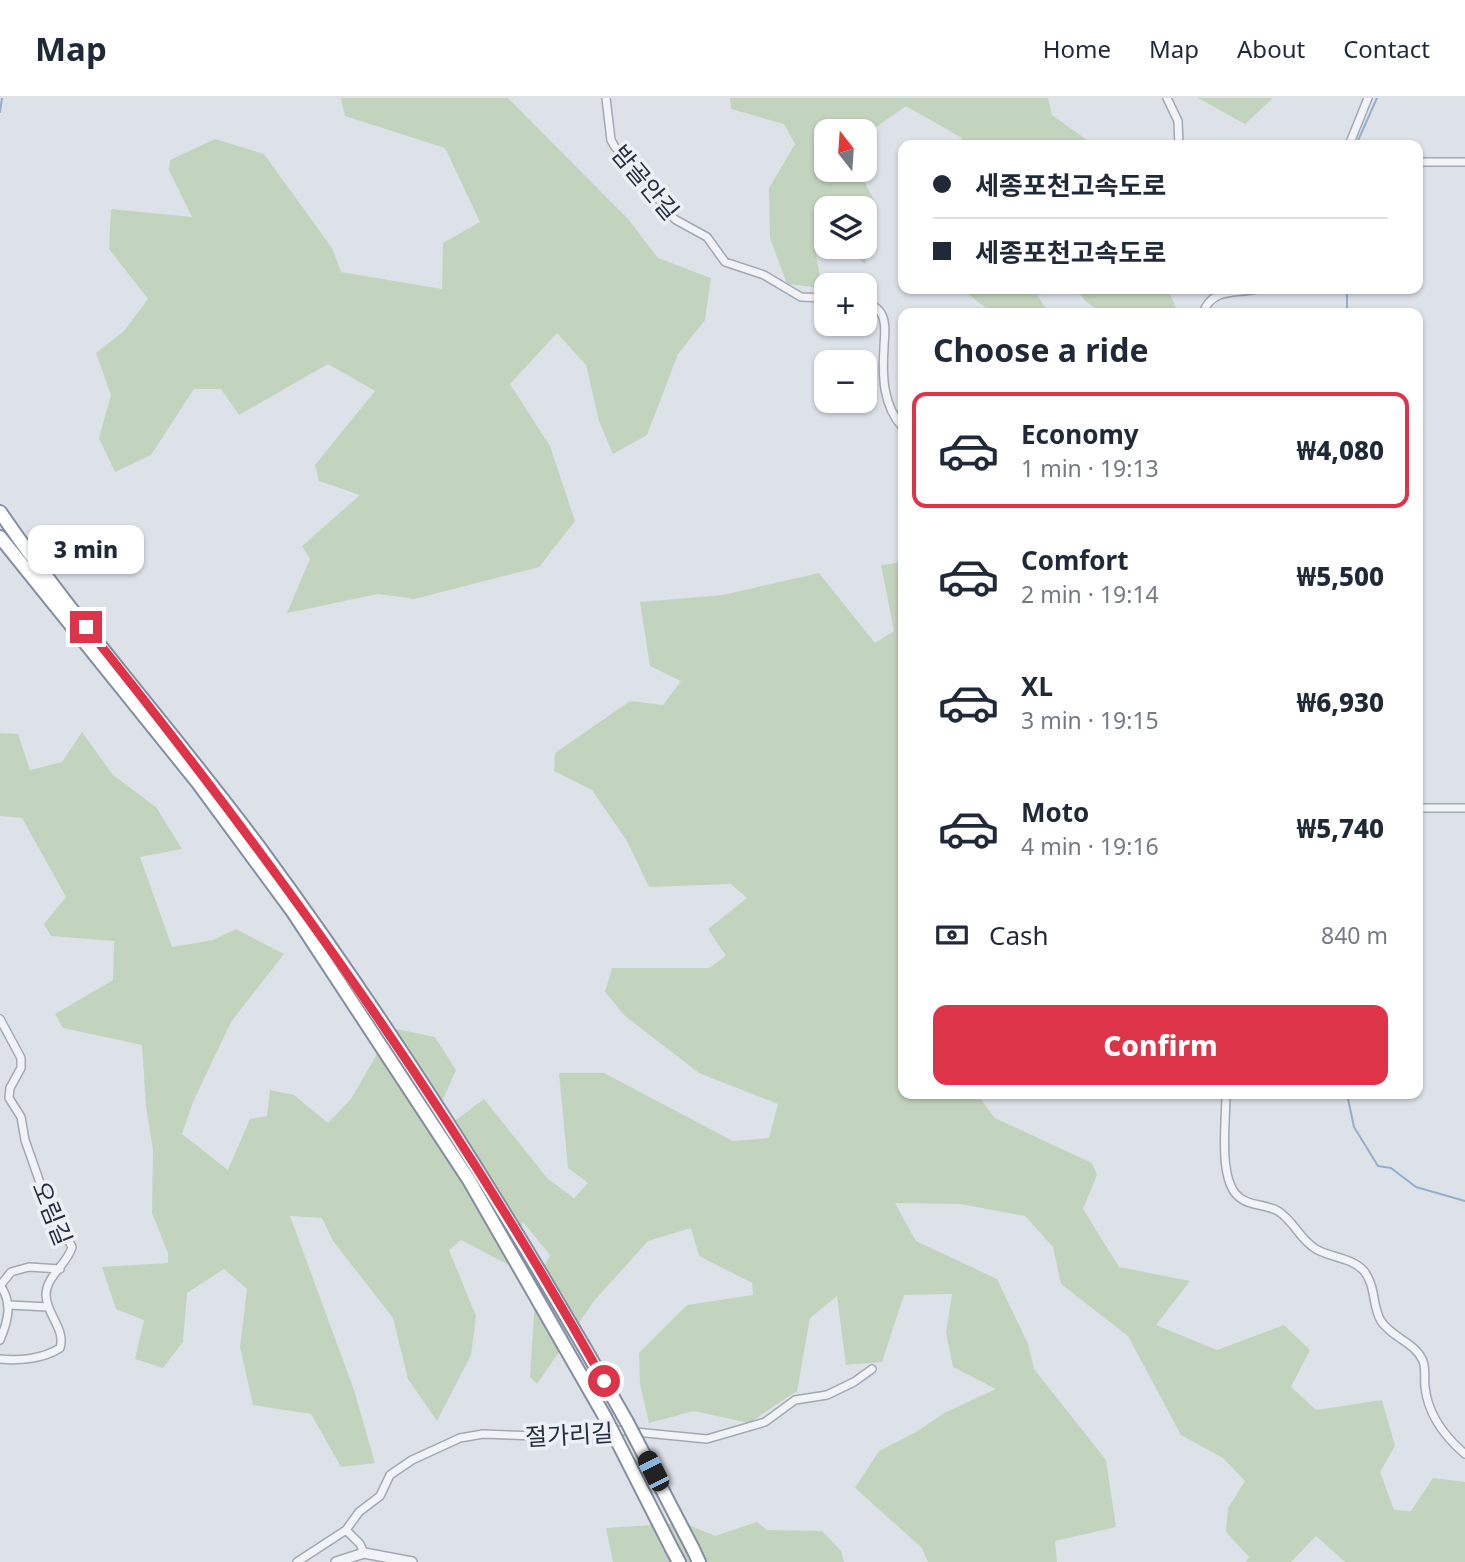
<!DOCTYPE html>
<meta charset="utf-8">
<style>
:root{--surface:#fff;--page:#f2f2f3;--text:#1f2937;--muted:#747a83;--line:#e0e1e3;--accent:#dd3449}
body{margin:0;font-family:"Noto Sans","Noto Sans KR",sans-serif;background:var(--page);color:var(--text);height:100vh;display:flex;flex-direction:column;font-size:26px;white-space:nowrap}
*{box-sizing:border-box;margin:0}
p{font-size:23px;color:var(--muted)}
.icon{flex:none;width:38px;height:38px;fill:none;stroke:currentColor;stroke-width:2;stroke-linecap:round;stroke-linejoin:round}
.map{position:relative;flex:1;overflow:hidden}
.details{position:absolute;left:898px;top:210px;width:525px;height:791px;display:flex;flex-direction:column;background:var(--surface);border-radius:14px;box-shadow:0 2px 5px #0004}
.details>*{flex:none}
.guide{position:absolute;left:898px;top:42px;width:525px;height:154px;border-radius:14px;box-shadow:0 2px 5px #0004;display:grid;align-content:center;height:154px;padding:0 35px;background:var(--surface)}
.needle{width:46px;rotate:343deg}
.tools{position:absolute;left:814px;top:21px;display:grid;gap:14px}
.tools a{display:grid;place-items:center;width:63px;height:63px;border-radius:14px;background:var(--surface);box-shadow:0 2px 5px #0004;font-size:35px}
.end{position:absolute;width:32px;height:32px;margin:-16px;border:9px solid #dd3449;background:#fff;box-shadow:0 0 0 4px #fff}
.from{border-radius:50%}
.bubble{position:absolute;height:49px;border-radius:14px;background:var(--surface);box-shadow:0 2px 5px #0004;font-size:23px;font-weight:800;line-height:49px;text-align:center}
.car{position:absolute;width:21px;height:42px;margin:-21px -10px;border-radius:9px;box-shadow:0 0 5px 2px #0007;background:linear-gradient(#222 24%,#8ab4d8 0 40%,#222 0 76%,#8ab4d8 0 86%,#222 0)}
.guide b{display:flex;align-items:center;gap:24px;height:66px;font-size:26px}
.guide b+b{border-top:2px solid var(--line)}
.guide i{width:18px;height:18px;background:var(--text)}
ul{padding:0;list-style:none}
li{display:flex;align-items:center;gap:21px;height:116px;margin:0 14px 10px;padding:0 21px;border:4px solid transparent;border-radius:14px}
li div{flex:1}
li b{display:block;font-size:26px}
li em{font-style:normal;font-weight:800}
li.active{border-color:var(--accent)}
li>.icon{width:63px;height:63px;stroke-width:1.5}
h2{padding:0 35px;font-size:32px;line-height:84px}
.pay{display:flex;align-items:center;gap:18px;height:77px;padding:0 35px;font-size:26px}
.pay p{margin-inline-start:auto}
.cta{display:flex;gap:14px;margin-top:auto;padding:14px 35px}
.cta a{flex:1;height:80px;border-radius:14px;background:var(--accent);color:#fff;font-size:28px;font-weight:800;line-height:80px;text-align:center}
header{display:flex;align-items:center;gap:42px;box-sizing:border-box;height:98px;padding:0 35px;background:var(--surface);border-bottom:2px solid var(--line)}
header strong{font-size:33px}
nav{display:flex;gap:38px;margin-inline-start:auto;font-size:24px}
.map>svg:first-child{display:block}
.green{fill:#c3d4be}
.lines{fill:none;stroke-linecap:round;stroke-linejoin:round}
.stream{stroke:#94aecd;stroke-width:2}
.minor-casing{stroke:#a2a9b3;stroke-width:10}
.tertiary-casing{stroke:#a2a9b3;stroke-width:12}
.motorway-casing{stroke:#838ea1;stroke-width:16}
.minor{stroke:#f1f3f7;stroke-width:7}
.tertiary{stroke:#f1f3f7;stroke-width:9}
.motorway{stroke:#fff;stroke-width:12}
.motorway-bridge-casing{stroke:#838ea1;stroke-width:16;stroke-linecap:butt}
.motorway-bridge{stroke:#fff;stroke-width:12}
.route{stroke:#dd3449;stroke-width:9}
.labels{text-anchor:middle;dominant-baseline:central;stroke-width:7;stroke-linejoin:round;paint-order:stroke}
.street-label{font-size:24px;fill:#252f41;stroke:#edf1f6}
</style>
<header>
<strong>Map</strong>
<nav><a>Home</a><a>Map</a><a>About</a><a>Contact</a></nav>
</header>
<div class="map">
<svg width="1465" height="1464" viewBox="0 0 1465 1464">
<rect width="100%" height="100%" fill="#dde2e9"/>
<path class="green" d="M341 0H508L628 121 658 160 711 180 705 222 678 256 647 337 613 356 599 323 586 267 557 235 510 286 550 348 575 423 539 469 414 501 378 496 287 515 310 461 302 448 360 397 319 383 315 367 375 293 328 266 239 317 221 291H194L151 357 115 374 99 340 111 297 96 255 124 233 148 201 109 151 111 111 192 119 169 72 170 62 215 41 264 56 332 150 341 174 442 191 443 145 480 124 445 50 345 18Z
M730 0H1048L1052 17 1094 47H960L962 40 906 8 865 37 864 33H826V72H859L878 111 865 166 843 149H864V110H826V141L815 151 822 190 787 186 770 140 769 90 795 46 784 26 731 11Z
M1198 0H1273L1245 26Z
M962 191H1033L1049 215H992Z
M1077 191H1168L1178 215H1102L1085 203Z
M903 464V996H977L995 1020 1092 1065 1097 1077 1083 1111 1119 1169 1190 1183 1156 1227 1217 1252 1284 1227 1310 1252 1291 1289 1316 1312 1382 1302 1395 1348 1380 1374 1394 1412 1411 1413 1433 1380 1465 1384V1464H1345L1316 1438 1291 1464H1246L1249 1459 1226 1434 1228 1410 1245 1383 1223 1360 1181 1337 1128 1238 1061 1186 1053 1149 1025 1118 960 1106 895 1105 916 1143 997 1181 1028 1246 1034 1271 1106 1362 1116 1429 1055 1443 1057 1464H928L922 1450 855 1390 879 1353 916 1334 946 1314 996 1291 953 1269 946 1235 952 1196 904 1197 882 1264 846 1267 837 1198 810 1220 797 1293 749 1325 694 1313 649 1325 640 1286 639 1255 687 1207 753 1197 752 1185 699 1158 691 1130 648 1143 594 1203 537 1286 530 1279 536 1186 550 1157 523 1124 507 1166 461 1142 449 1152 476 1218 471 1257 437 1323 408 1281 393 1220 333 1143 322 1120 290 1118 354 1292 375 1365 341 1369 311 1316 253 1307 240 1249 247 1191 224 1171 187 1195 183 1244 163 1270 135 1261 144 1222 116 1211 102 1169 168 1165V1155L152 1115 153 1052 146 1009 142 947 63 930 55 916 113 882 114 843 51 838 44 826 66 799 22 720 0 718V635L18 636 30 672 62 664 82 634 113 677 156 709 182 751 140 759 172 849 213 842 236 831 284 856 231 924 193 1004 182 1036 228 1072 250 1021 267 1018 270 992 294 997 328 1025 351 1001 392 930 435 939 456 972 439 1010 436 1037 484 1001 548 1081 574 1100 588 1085 568 1070 559 975H604L733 1043 769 1040 778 1006 699 975 625 918 605 894 612 870H709L726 858 708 831 747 800 731 786 649 789 627 743 592 692 554 673 555 655 630 603 663 607 681 583 650 568 640 504 723 497 819 475 875 545 894 533 881 467Z
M757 1424 767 1432 822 1433 841 1453 844 1464H613L606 1430 684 1425 715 1438Z"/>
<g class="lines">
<path class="stream" d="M0 14 2 0
M1356 47 1377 0
M1347 191V215
M1347 996 1354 1029 1378 1068 1391 1070 1416 1089 1465 1103"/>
<g class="minor-casing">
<path id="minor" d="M606 0 611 42 615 49 645 78 666 113 676 122 707 139 725 164 764 177 801 199 826 200
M1167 0 1178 23 1179 47
M1349 47 1368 0
M1418 64H1465
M864 204C872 207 878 209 882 217 887 227 884 239 884 250 882 278 883 308 903 330
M1203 215C1212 190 1234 196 1256 191
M1418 710H1465
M0 921 21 960V970L10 990 9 1000 21 1019 25 1042 45 1099 72 1149C67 1167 46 1178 46 1197 46 1216 66 1231 60 1250 43 1261 19 1263 0 1261
M1226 996C1226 1023 1219 1074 1235 1095 1246 1109 1264 1105 1278 1113 1294 1123 1300 1142 1316 1151 1331 1160 1351 1159 1364 1173 1376 1188 1372 1208 1381 1223 1392 1240 1415 1244 1423 1263 1426 1271 1424 1281 1425 1289 1428 1317 1444 1338 1465 1356
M0 1187C13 1205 8 1223 0 1242
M0 1188 11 1174 29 1169 60 1171
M9 1207 48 1209
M346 1432 360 1446 364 1455
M297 1464 346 1432 359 1414 380 1398 390 1377 412 1362 460 1340 483 1336 537 1338 594 1330 707 1341 765 1324 795 1302 827 1297 854 1284 872 1271"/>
</g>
<g class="tertiary-casing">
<path id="tertiary" d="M336 1464 364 1455 412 1464"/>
</g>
<g class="motorway-casing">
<path id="motorway" d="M0 414C81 532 177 638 262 753 396 936 516 1127 627 1324
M0 439 198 685 293 814 469 1082 605 1319
M672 1451 679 1464
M693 1451 699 1464"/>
</g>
<use href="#minor" class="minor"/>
<use href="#tertiary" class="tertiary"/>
<use href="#motorway" class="motorway"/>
<g class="motorway-bridge-casing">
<path id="motorway-bridge" d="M605 1319 672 1451
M627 1324 693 1451"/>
</g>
<use href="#motorway-bridge" class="motorway-bridge"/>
</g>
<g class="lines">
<path class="route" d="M86 529C279 769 453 1014 604 1283"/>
</g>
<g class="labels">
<g class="street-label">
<text transform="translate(646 84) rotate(50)">밤골안길</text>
<text transform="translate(53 1115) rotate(68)">오림길</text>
<text transform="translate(569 1336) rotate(-3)">절가리길</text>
</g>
</g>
</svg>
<div class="tools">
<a><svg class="needle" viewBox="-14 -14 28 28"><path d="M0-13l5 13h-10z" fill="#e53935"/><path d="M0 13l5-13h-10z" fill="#747a83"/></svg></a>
<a><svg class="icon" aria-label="layers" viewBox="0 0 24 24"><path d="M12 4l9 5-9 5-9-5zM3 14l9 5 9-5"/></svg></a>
<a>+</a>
<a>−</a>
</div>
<i class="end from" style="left:604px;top:1283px"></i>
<i class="end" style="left:86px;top:529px"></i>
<div class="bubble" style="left:28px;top:427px;width:116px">3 min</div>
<i class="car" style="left:653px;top:1373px;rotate:333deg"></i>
<div class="guide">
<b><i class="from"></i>세종포천고속도로</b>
<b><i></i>세종포천고속도로</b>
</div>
<section class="details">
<h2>Choose a ride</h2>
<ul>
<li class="active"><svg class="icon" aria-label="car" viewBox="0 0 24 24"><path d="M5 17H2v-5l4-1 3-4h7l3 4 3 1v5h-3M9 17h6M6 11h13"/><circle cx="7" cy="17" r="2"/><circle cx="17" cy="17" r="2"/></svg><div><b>Economy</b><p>1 min · 19:13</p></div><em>₩4,080</em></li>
<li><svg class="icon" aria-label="car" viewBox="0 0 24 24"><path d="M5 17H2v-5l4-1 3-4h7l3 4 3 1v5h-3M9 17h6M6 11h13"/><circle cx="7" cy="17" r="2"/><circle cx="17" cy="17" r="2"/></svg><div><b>Comfort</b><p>2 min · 19:14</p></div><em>₩5,500</em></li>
<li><svg class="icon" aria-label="car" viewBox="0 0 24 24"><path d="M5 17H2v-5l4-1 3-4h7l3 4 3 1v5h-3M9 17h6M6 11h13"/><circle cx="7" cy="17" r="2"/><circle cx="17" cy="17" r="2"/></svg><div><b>XL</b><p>3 min · 19:15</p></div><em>₩6,930</em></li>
<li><svg class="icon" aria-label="car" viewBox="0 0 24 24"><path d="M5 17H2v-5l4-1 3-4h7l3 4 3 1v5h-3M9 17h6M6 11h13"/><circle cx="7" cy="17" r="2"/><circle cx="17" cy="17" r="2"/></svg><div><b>Moto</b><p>4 min · 19:16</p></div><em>₩5,740</em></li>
</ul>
<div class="pay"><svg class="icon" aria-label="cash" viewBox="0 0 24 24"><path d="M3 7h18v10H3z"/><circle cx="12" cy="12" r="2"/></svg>Cash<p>840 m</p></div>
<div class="cta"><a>Confirm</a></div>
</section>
</div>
